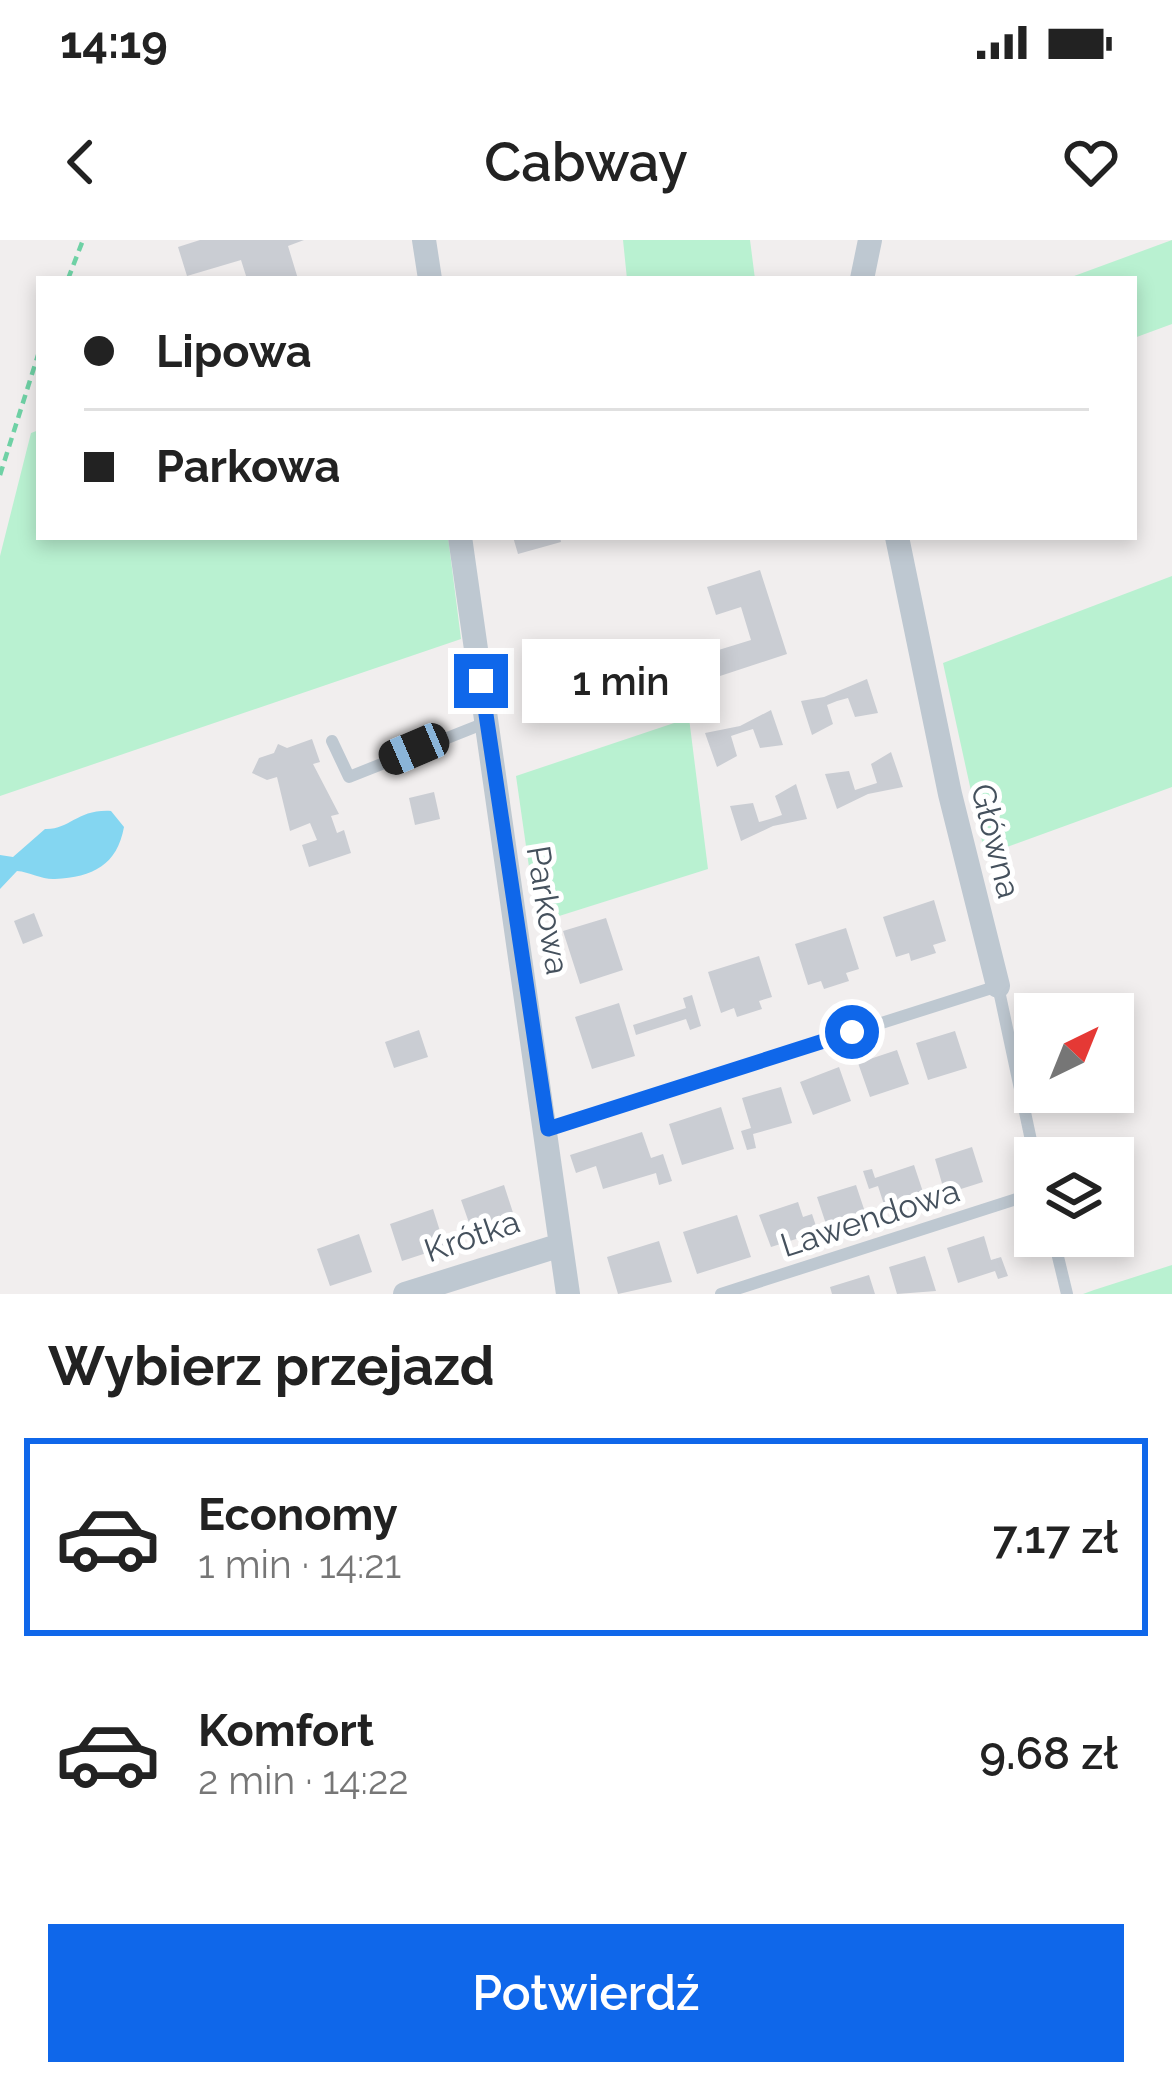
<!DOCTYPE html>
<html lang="pl">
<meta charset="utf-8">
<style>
:root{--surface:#fff;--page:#f6f6f6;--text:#222;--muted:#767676;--line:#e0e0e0;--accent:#0f67ea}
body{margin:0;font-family:Raleway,sans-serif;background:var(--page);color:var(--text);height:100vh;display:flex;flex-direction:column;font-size:45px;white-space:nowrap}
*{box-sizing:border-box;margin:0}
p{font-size:39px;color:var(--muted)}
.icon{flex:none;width:66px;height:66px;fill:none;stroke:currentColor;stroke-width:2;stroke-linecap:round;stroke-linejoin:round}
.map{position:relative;height:1054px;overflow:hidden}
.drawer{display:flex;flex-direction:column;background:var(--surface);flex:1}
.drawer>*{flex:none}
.guide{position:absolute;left:36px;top:36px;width:1101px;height:264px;border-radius:0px;box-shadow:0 6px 18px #0003;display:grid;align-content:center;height:264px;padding:0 48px;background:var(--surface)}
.needle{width:78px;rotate:43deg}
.fabs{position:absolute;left:1014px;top:753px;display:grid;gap:24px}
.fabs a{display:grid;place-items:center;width:120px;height:120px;border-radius:0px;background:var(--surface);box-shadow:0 6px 18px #0003;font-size:60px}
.end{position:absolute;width:54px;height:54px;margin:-27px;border:15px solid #0f67ea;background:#fff;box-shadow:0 0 0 6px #fff}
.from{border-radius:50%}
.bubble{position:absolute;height:84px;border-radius:0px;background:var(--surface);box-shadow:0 6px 18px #0003;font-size:39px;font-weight:600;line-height:84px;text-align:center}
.car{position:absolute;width:36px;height:72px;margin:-36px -18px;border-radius:15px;box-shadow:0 0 9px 3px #0007;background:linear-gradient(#222 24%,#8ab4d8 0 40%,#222 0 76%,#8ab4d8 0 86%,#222 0)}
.guide b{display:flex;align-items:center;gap:42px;height:114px;font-size:45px}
.guide b+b{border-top:3px solid var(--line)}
.guide i{width:30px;height:30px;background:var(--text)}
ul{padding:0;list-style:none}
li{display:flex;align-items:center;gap:36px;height:198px;margin:0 24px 18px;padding:0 24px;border:6px solid transparent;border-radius:0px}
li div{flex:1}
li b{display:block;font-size:45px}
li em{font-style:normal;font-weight:600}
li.active{border-color:var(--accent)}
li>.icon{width:108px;height:108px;stroke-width:1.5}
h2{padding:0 48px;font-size:54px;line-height:144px}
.cta{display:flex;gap:24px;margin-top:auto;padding:24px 48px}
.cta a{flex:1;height:138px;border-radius:0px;background:var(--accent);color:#fff;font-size:48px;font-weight:600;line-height:138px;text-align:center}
.status{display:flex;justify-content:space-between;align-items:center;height:84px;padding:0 60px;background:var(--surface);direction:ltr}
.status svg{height:33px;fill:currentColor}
header{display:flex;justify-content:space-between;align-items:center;height:156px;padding:0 48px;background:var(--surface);font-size:54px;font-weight:600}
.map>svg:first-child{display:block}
.green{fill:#b9f1d1}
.water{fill:#84d6f1}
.building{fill:#cacdd3}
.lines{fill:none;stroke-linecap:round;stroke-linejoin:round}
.path{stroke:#6fd1a5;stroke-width:4.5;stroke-dasharray:9 6;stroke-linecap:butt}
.lane{stroke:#bec8d1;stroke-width:12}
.street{stroke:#bec8d1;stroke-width:24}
.route{stroke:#0f67ea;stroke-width:15}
.labels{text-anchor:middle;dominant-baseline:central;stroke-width:10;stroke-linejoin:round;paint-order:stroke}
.street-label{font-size:33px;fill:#45515d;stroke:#fff}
</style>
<div class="status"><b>14:19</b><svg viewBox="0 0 49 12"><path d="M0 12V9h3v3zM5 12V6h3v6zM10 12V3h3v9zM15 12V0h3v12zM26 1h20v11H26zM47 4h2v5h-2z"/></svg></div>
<header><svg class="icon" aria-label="back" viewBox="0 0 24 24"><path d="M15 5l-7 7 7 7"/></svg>Cabway<svg class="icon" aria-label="heart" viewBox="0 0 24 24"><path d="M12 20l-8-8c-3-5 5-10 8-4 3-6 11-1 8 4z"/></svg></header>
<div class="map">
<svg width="1172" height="1054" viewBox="0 0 1172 1054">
<rect width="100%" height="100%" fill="#f1eeee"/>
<path class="green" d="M623 0H750L755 39H627Z
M1172 0V84L1134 98V39H1066Z
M39 190V297H448L461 399 0 556V316L31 193Z
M1172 336V547L985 615 943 423Z
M689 478 708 629 537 683 516 536Z
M1172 1025V1054H1083L1094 1050Z"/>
<path class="water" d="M111 571 124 587C117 625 93 637 55 639 43 640 30 632 17 631L0 649V615L13 617 45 589C70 590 77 569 111 571Z"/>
<path class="building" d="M200 0H304L288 6 298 39H247L241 20 187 36 178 7Z
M513 297H560L561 302 518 314Z
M760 330 787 414 720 436 712 412 751 400 741 367 716 375 707 347Z
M867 439 878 473 855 477 848 458 837 461 827 465 833 484 812 495 801 461 824 457Z
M771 470 783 505 760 508 753 489 743 492 731 496 737 516 717 527 705 493 740 486Z
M312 499 320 522 313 524 339 574 331 576 337 593 344 590 351 613 309 627 302 605 317 600 310 583 290 591 277 537 267 540 252 533 259 518 274 513 278 504 287 508Z
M891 512 903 547 868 554 837 569 825 534 849 531 855 550 877 543 871 524Z
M796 544 807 579 773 586 741 601 730 566 753 563 759 582 770 579 782 575 775 556Z
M434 552 440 579 415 585 409 558Z
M934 660 946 701 933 705 936 713 911 721 909 713 896 717 883 677Z
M34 673 43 696 23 704 14 681Z
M606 678 623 730 580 744 563 691Z
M846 688 859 729 846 733 849 741 824 749 821 741 808 745 795 704Z
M759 716 772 757 759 761 762 769 737 777 734 768 721 773 708 732Z
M692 755 701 786 690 790 686 779 636 795 633 785 686 768 683 758Z
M619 763 635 816 592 829 575 777Z
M419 790 428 817 394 828 385 802Z
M955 791 967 828 928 840 916 803Z
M897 810 909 844 870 857 858 823Z
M839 827 851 861 813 875 800 842Z
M781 847 792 883 753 894 756 908 747 910 741 891 751 888 742 858Z
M721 867 734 909 682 925 669 884Z
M642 892 651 918 663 914 672 941 659 945 656 933 603 949 596 926 576 933 570 915Z
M972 907 983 942 945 954 935 919Z
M914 925 925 958 886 971 878 946 869 949 863 931 872 929 875 938Z
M504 945 516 982 474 997 461 960Z
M856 945 867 978 828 990 817 957Z
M798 962 803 977 812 974 818 992 771 1007 759 975Z
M433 969 445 1007 402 1021 390 984Z
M737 975 751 1017 697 1034 683 992Z
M359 994 372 1032 330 1046 317 1009Z
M984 996 991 1020 1001 1017 1008 1036 998 1039 995 1031 958 1043 947 1008Z
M659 1001 672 1042 618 1054 607 1017Z
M925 1016 936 1051 897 1054 889 1027Z
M869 1035 875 1054H832L830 1047Z"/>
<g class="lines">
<path class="path" d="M68 39 83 0
M0 235 39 112"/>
<path class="lane" d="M332 501 349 537 485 483
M548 889 998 746 1035 919
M1053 996 1067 1054
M721 1054 1035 953"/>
<path class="street" d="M424 0 430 39
M862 39 870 0
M460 297 568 1054
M897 297 950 554 998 746
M405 1054 561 1005"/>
</g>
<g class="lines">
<path class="route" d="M481 441 548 889 852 792"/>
</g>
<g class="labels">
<g class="street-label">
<text transform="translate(996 601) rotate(76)">Główna</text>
<text transform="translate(548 670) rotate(81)">Parkowa</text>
<text transform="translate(870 978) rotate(-18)">Lawendowa</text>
<text transform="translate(472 996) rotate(-19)">Krótka</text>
</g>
</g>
</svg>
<div class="fabs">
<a><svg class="needle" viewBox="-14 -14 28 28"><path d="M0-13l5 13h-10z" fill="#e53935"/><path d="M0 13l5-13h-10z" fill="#767676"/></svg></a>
<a><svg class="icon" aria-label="layers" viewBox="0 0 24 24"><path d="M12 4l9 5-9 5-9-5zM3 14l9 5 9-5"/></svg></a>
</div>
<i class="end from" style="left:852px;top:792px"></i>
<i class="end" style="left:481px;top:441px"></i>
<div class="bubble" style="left:522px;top:399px;width:198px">1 min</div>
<i class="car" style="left:414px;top:509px;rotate:247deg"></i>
<div class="guide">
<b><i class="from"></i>Lipowa</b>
<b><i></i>Parkowa</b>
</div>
</div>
<section class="drawer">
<h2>Wybierz przejazd</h2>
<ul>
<li class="active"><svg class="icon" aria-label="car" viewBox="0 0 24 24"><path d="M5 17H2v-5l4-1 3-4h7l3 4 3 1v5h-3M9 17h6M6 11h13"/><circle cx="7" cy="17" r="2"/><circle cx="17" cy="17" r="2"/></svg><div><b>Economy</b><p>1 min · 14:21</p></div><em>7.17 zł</em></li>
<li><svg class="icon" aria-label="car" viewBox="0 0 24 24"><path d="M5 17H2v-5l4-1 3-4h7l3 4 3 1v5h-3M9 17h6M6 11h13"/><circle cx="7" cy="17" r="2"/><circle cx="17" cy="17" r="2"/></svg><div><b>Komfort</b><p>2 min · 14:22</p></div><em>9.68 zł</em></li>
</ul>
<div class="cta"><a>Potwierdź</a></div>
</section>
